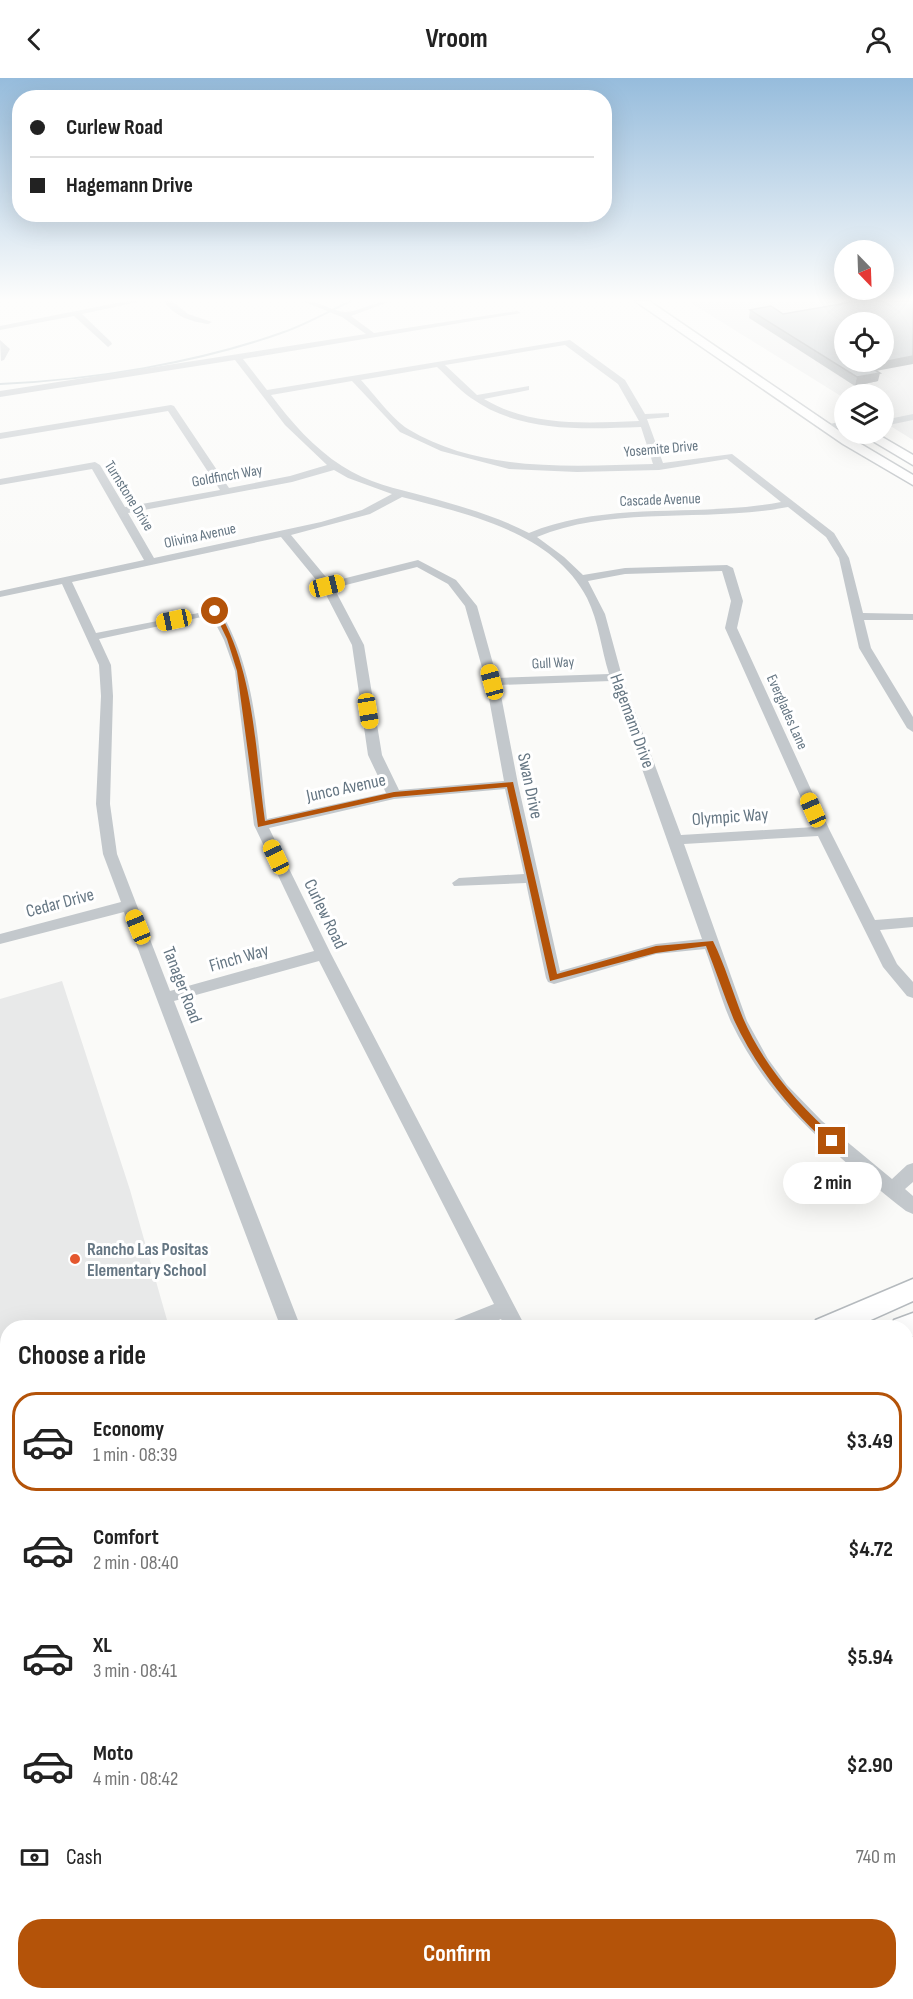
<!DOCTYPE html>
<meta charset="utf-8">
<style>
:root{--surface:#fff;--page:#f6f6f6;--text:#222;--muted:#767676;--line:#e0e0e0;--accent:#b45309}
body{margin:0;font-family:"Sofia Sans Condensed",sans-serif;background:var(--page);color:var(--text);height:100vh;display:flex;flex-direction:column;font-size:22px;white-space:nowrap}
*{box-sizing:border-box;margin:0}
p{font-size:20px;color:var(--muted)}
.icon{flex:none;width:33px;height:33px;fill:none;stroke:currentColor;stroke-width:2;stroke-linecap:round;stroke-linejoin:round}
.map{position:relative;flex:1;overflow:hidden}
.side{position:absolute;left:0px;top:1242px;width:914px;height:680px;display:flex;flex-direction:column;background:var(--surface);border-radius:24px 24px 0 0;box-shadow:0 6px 24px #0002}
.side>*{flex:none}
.banner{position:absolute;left:12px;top:12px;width:600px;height:132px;border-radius:24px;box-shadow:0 6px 24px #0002;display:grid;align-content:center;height:132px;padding:0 18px;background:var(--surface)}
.needle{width:39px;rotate:157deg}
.tools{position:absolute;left:834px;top:162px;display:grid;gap:12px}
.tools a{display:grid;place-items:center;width:60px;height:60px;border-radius:50%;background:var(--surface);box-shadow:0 6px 24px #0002;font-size:30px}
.end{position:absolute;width:27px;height:27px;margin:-14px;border:8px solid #b45309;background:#fff;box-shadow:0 0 0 3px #fff}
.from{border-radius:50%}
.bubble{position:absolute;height:42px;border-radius:21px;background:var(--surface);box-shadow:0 6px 24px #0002;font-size:20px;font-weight:700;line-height:42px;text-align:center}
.car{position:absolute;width:18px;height:36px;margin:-18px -9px;border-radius:8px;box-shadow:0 0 4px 2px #0007;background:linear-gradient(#f5c518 24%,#345 0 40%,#f5c518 0 76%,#345 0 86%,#f5c518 0)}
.banner b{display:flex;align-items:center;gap:21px;height:57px;font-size:22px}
.banner b+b{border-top:2px solid var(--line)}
.banner i{width:15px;height:15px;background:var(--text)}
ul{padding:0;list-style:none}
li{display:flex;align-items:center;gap:18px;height:99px;margin:0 12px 9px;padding:0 6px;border:3px solid transparent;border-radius:24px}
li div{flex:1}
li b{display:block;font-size:22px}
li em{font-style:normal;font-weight:700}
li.on{border-color:var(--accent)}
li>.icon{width:54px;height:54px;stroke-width:1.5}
h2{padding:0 18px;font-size:27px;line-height:72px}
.pay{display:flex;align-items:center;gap:15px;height:66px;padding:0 18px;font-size:22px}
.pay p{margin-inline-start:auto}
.button{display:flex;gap:12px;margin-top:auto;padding:12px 18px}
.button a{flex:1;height:69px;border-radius:24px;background:var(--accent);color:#fff;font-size:24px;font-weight:700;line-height:69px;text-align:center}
header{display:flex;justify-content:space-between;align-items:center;height:78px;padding:0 18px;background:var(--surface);font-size:27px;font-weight:700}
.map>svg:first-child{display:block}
.built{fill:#e8e9e9;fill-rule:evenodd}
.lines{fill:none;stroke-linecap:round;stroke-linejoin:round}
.stream{stroke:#bbc7cb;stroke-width:2}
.major-casing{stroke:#b5babe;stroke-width:3}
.highway-casing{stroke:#b4b9bd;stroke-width:3}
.minor{fill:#c3c8cc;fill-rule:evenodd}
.major{fill:#fff;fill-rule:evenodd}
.highway{fill:#fff;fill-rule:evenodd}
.wall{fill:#929a9f}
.shaded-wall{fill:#777d82}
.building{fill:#aab3b9;stroke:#777d82;stroke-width:1.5;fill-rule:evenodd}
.route{fill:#b45309}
.poi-dot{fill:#e4572e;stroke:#fff;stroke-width:2}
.labels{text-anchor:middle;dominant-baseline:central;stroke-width:6;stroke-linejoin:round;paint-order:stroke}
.far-street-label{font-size:15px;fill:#657683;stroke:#fff}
.street-label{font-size:18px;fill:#657683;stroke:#fff}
.poi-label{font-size:18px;font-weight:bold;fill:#657683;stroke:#fff;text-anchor:start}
</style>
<header><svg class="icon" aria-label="back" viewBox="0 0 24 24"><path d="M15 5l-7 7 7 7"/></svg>Vroom<svg class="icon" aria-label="person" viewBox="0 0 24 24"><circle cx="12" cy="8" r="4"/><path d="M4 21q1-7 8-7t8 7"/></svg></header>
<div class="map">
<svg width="913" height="1921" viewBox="0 0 913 1921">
<rect width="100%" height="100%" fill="#fafaf8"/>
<path class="built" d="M696 223H913V362L884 344V316H844V320L691 225ZM844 244H884V284H844Z
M62 903 130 1112 169 1249 8 1250V1575L0 1578V921Z
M913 1306V1921H422L419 1914H906V1309Z"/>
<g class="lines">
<path class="stream" d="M0 306C92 302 198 285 284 254 307 246 329 233 351 223"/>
<g class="major-casing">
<path id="major" d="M913 1201V1223L853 1250H813L816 1242Z
M913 1235V1258L906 1260V1250H891L894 1242Z
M8 1588V1618L0 1621V1591Z"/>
</g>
<g class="highway-casing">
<path id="highway" d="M635 223H649L844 356 913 397V407L843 366Z
M861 356H877L913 377V387Z"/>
</g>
<path class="minor" d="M127 223H143L82 236 111 264 112 266 108 269 74 238 0 252V248Z
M164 223H172L188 236 212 244 208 246C190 243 175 239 164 223Z
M302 223C318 222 329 232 344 234 357 235 375 223 391 223L351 238 374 255 517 233 521 235 243 281 267 312 570 262 625 302 645 336 669 335V339L647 341 663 385 732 376 834 455 849 480 863 535 913 536V542H864L871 570 913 639V654L907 650 859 570 839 480 826 459 788 429C706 445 614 427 537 459L564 479 583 497 625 490 727 487 733 490 743 523 737 550 830 753 875 842 913 839V849L880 852 897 886 913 904V920L907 918 883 889 818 758 684 766 747 943 768 981 787 1007 822 1043 892 1101 907 1087 913 1085V1104L905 1111 913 1118V1136L906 1133C837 1078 770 1026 731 944 721 921 714 895 705 871L656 876 554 906 548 904 546 900 526 805 454 808 452 805 459 800 524 796 505 711 394 721 269 750 331 876 526 1250H506L501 1241 480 1250H446L449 1244 494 1226 319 883 174 923 301 1250H281L124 834 0 866V856L121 824 103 776 96 726 101 618 99 587 62 506 0 519V513L144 482 92 391 0 407V401L95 384 100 387 125 429 220 412 168 333 0 361V355L171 327 174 328 229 410 290 398 327 387 285 347 235 282 0 319V313L366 256 342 239ZM565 267 618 306 639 343C586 345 531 349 484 321L529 312V308L477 317 445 287ZM437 289C448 299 458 311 471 320 520 355 582 351 641 349L653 386C571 388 481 395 408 351 392 341 374 316 361 302ZM352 303 400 354 441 373 509 391 577 394 659 392 727 381 781 424C698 440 609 422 529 455 496 438 460 428 424 418 397 411 366 404 342 388 314 370 291 344 271 317ZM334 392 348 400 392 416 362 432 321 444 154 480 128 435 292 404ZM402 419C467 436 553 454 587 520 599 544 601 571 609 596L497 600 477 528 456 502 418 482 330 504 291 457 370 436ZM281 459 322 509 352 567 368 677 386 715 267 741C258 671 257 591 219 531L96 555 72 504ZM417 489 448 506 465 528 486 604 504 703 399 712 382 677 364 567 334 510ZM722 493 731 523 725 550 814 749 681 757 623 602 605 536 588 503 625 496ZM211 537 224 562 235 593 254 747 314 873 170 913 117 776 110 726 113 618 111 587 99 561ZM611 603 702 861 656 866 560 893 518 706 499 607Z
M0 262 10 271 4 282 1 283Z
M913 336V342L884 348V342Z
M844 342V348L826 352 821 349Z
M913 1477V1500L906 1503V1480Z
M8 1780V1806L0 1809V1783Z
M195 1914H223L225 1921H197Z
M419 1914H447L450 1921H422Z"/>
<use href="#major" class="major"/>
<use href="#highway" class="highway"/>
</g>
<path class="wall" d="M750 232 877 293 878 303 855 308 749 240Z"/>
<path class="shaded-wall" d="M913 278V286L865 295 867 287Z
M880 295 878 303 855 308 857 299Z"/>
<path class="building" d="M858 223H913V278L867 287 880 295 857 299 750 232 771 228 783 236ZM844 244H884V284H844Z"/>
<linearGradient id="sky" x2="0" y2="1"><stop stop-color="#96bcdc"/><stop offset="0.45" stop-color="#fdfdfc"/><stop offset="1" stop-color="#fdfdfc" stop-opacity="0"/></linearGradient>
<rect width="913" height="492" fill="url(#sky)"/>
<path class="route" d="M213 532H218C255 595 255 672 265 743L394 714 513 704 557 896 656 868 713 863C725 887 733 915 743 940 763 987 799 1027 836 1060V1066H828C790 1031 756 990 734 942 724 918 716 893 706 868L656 875 550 903 507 709 394 719 258 749 237 593 227 561Z"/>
<circle class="poi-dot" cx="75" cy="1181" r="6"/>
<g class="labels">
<g class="far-street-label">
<text transform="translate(661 371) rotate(-5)">Yosemite Drive</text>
<text transform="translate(227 398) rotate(-10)">Goldfinch Way</text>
<text transform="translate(129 418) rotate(58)">Turnstone Drive</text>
<text transform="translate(660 422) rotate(-2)">Cascade Avenue</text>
<text transform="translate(200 458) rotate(-12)">Olivina Avenue</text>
<text transform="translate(553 585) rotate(-3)">Gull Way</text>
<text transform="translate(787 634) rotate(66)">Everglades Lane</text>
</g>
<g class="street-label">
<text transform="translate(632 643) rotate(70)">Hagemann Drive</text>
<text transform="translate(530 708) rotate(78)">Swan Drive</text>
<text transform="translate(346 710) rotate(-12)">Junco Avenue</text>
<text transform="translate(730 739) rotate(-4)">Olympic Way</text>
<text transform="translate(60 825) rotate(-15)">Cedar Drive</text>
<text transform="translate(325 836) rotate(64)">Curlew Road</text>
<text transform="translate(239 880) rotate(-16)">Finch Way</text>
<text transform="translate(182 907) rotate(69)">Tanager Road</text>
</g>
<g class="poi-label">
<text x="87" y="1171">Rancho Las Positas<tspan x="87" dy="21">Elementary School</tspan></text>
</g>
</g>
</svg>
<div class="tools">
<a><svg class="needle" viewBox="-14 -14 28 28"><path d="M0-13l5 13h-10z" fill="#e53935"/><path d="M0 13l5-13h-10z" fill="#767676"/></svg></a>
<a><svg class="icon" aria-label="locate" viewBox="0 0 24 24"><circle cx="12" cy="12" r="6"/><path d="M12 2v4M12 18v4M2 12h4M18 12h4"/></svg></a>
<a><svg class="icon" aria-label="layers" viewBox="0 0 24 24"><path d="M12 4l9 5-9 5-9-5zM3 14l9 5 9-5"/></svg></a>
</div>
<i class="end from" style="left:215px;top:533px"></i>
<i class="end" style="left:832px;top:1063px"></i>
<div class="bubble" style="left:783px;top:1084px;width:99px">2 min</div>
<i class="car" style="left:327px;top:508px;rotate:76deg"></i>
<i class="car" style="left:174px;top:542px;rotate:258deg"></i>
<i class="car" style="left:492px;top:604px;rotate:345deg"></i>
<i class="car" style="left:368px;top:633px;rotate:171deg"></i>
<i class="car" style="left:813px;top:732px;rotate:336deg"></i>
<i class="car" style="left:276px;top:779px;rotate:335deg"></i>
<i class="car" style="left:138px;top:849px;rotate:338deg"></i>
<div class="banner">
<b><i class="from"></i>Curlew Road</b>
<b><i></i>Hagemann Drive</b>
</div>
<section class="side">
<h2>Choose a ride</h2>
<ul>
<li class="on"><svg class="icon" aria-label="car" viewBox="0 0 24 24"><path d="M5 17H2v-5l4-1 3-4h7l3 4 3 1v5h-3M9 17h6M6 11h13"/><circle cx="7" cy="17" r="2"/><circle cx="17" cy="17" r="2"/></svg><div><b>Economy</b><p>1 min · 08:39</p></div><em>$3.49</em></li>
<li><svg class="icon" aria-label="car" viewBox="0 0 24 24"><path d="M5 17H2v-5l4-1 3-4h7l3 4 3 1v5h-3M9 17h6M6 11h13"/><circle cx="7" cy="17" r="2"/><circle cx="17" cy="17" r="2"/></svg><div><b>Comfort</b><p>2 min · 08:40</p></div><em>$4.72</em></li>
<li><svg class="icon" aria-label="car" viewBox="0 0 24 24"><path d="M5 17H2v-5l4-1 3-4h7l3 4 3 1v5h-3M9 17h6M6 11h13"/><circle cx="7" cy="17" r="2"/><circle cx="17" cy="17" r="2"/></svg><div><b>XL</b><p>3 min · 08:41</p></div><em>$5.94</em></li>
<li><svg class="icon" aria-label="car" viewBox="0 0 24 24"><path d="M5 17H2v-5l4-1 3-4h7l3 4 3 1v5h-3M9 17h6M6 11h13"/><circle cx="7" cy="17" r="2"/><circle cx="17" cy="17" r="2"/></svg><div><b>Moto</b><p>4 min · 08:42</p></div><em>$2.90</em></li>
</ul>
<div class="pay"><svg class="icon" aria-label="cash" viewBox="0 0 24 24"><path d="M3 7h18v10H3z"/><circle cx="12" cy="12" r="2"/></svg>Cash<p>740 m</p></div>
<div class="button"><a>Confirm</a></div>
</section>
</div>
